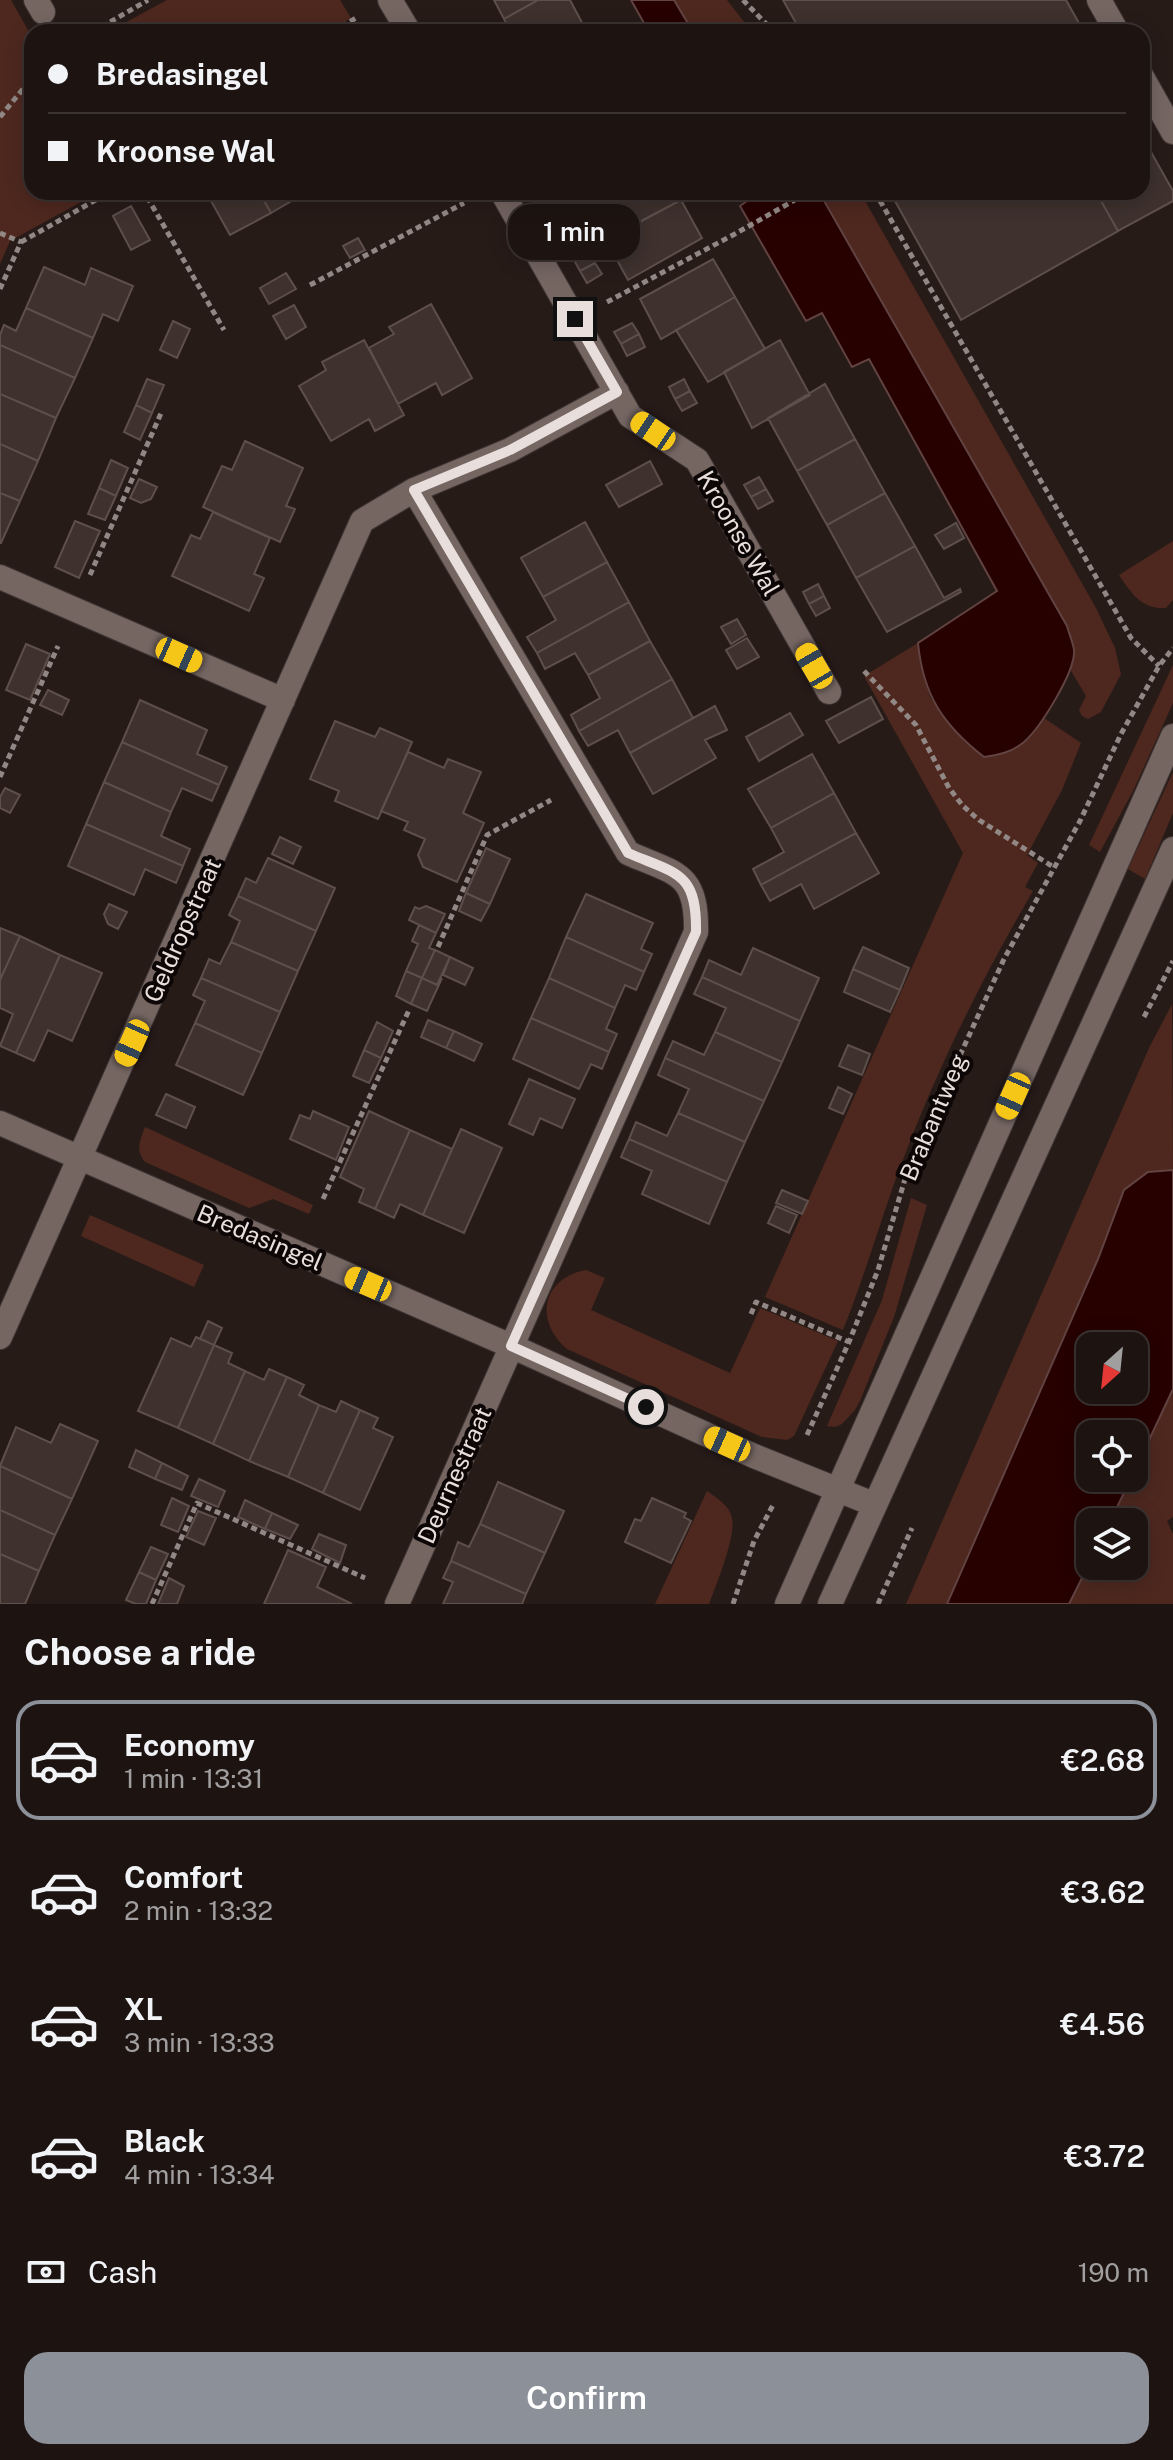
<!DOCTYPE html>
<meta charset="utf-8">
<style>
:root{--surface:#1d1412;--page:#251d1b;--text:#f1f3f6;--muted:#a09e9f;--line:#3b3332;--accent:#8c9099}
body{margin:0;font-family:"Public Sans",sans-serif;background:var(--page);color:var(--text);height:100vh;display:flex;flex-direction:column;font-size:30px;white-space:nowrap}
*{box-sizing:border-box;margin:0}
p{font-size:26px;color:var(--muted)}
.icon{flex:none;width:44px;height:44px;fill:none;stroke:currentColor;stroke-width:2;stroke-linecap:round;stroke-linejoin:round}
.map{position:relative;height:1604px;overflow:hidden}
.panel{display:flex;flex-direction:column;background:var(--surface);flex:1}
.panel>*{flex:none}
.banner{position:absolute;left:24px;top:24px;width:1126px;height:176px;border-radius:24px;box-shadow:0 4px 20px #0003,0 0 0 2px var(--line);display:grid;align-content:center;height:176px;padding:0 24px;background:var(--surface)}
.needle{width:52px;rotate:207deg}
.fabs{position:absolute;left:1076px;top:1332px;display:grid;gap:16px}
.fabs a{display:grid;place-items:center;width:72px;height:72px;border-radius:16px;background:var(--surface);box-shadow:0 4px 20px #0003,0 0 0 2px var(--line);font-size:40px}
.end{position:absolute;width:36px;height:36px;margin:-18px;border:10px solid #e8dfdd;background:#111;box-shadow:0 0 0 4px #111}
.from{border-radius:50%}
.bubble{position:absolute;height:56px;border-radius:24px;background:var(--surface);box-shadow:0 4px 20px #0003,0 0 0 2px var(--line);font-size:26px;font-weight:600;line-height:56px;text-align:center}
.car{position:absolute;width:24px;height:48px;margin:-24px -12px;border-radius:10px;box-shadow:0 0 6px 2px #0007;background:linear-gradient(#f5c518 24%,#345 0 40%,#f5c518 0 76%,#345 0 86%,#f5c518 0)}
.banner b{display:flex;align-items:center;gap:28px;height:76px;font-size:30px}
.banner b+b{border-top:2px solid var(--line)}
.banner i{width:20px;height:20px;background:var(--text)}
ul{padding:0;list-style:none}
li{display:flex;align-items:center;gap:24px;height:120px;margin:0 16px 12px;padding:0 8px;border:4px solid transparent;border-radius:24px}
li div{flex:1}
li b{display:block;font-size:30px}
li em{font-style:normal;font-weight:600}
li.selected{border-color:var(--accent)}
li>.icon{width:72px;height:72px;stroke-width:1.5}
h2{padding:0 24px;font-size:36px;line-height:96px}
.pay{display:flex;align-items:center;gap:20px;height:88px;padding:0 24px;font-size:30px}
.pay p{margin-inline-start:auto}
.primary-button{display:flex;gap:16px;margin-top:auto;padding:16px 24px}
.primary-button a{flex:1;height:92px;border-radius:24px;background:var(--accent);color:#fff;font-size:32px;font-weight:600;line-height:92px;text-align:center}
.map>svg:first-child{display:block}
.green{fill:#4e281f}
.water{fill:#270000;stroke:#614342;stroke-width:2;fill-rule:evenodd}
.building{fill:#3e312e;stroke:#5e4f4b;stroke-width:2}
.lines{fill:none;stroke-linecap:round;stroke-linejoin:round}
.minor-casing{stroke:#403634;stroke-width:26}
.tertiary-casing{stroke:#403634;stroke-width:26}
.path{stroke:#918784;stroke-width:5;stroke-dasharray:6 4;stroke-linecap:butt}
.minor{stroke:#756662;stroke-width:24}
.tertiary{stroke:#756662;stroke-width:24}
.route{stroke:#e8dfdd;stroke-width:10}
.labels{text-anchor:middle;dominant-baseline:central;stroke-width:8;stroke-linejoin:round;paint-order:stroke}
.street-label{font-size:24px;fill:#e8dfdd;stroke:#0c0706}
</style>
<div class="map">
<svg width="1173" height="1604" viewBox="0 0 1173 1604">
<rect width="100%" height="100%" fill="#271b18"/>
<path class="green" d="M0 0H11L32 37V192H99L10 241 0 264Z
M167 0H340L351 18 327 32H108Z
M674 0H727L752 32H693Z
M819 192H860L1096 608 1115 648 1121 674 1101 712 1088 719 1082 716 1079 710 1086 696 1070 669 1074 652 1067 626Z
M1173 541V600L1166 608C1141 609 1132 594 1119 575Z
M918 643 920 663 930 697 946 721 966 743 1003 754 1024 742 1044 718 1081 743 1062 790 1027 855 1038 863 1025 887 1033 891C983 976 939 1065 904 1157 882 1214 866 1273 843 1330L765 1297 963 853 864 676Z
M1173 665V703L1133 791 1100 852 1089 845Z
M1173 772V813L1145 879 1128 869Z
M1172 1004 1173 1170 1148 1172 1124 1190 1098 1259 947 1604H906L1149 1048Z
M145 1127 313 1205 309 1214 273 1199 249 1208 145 1162C135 1150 140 1141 145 1127Z
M911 1198 927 1205 894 1317 860 1401 855 1410 842 1424 835 1427 827 1426 882 1300Z
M90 1215 204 1265 194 1287 81 1236Z
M586 1270 605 1278 591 1310 730 1373 760 1308 838 1341 794 1436 787 1440 762 1437 567 1349C533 1320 543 1278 586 1270Z
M1173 1389V1517L1167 1521 1173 1534V1604H1069L1090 1562V1566H1134V1522H1110L1131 1478H1134V1472Z
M707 1491C717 1498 730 1506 732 1518 736 1537 716 1585 709 1604H655Z"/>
<path class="water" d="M631 0H674L693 32H649Z
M742 192H819L1067 626C1069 634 1073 642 1074 650 1076 671 1040 728 1024 742 1012 752 999 755 984 757 943 725 923 695 918 643L997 591 869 359 852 367 822 313 806 321 740 206 747 201Z
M1173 1170V1389L1134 1472V1434H1090V1478H1131L1110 1522H1090V1562L1069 1604H947L1098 1259 1124 1190 1148 1172ZM1134 1346V1390H1090V1346Z"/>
<path class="building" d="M494 0H538L504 19Z
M538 0H570L587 32H511L504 19Z
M783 0H1066L1084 32H801Z
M1142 136 1173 191V201L1118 231 1096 192H1142Z
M206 192H259L271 213 230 235Z
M259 192H307L271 213Z
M600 192H676L681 200 588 249 589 251 574 260 558 230 598 208 599 211 608 206Z
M890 192H1096L1118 231 961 320Z
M681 200 702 238 628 280 606 240Z
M131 206 150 240 131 250 113 216Z
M358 238 365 250 350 258 343 246Z
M589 251 595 263 580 271 574 260Z
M713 259 735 297 661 339 640 299Z
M595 263 602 274 587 283 580 271Z
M44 267 85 285 91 268 133 286 118 321 103 314 93 338 26 308Z
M286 273 296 289 269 304 260 288Z
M735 297 765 349 708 382 676 330Z
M431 304 472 378 442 395 436 383 398 404 369 348 394 334 389 327Z
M294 305 306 327 286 339 273 316Z
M26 308 93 338 75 378 0 345V335L4 325 16 331Z
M173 321 190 329 177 358 160 350Z
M632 323 639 334 621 344 614 332Z
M639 334 645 347 627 356 621 344Z
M364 340 404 415 375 431 369 419 331 441 299 386 326 370 322 362Z
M780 340 810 395 752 428 724 372Z
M0 345 75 378 56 418 0 394Z
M147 379 164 385 152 413 136 405Z
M684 379 690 391 675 399 669 387Z
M825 384 855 439 797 471 768 418Z
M690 391 697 403 682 411 675 399Z
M0 394 56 418 38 461 0 444Z
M136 405 152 413 140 440 124 432Z
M855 439 885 493 827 525 797 471Z
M245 441 303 468 286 506 295 509 280 542 203 507 222 466 232 470Z
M0 444 38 461 20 501 0 493Z
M111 460 128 468 116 496 99 488Z
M650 461 662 484 619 507 606 485Z
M759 477 766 489 751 497 744 485Z
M139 479 157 487 151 499 141 503 130 498Z
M99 488 116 496 105 520 88 514Z
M766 489 773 501 758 509 751 497Z
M0 493 20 501 1 543H0Z
M885 493 915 546 856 578 827 525Z
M213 512 270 538 254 574 264 578 249 611 172 576 191 535 200 539Z
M75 521 100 531 79 578 55 567Z
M585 522 607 562 543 597 521 558Z
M956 523 964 538 944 549 935 535Z
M915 546 944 598 960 589 961 592 887 632 856 578Z
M607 562 629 602 537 653 527 637 556 620 543 597Z
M818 584 824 596 809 604 803 592Z
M824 596 830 608 816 616 809 604Z
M629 602 650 641 588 675 575 653 545 669 537 653Z
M737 619 746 635 731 644 721 627Z
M747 638 759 657 737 669 726 650Z
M650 641 672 679 579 731 571 715 600 698 588 675Z
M26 644 50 654 30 700 6 690Z
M672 679 693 718 630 753 618 730 588 746 579 731Z
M48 690 69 700 62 715 40 705Z
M871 697 883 719 839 743 826 721Z
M140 700 207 730 197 754 227 767 219 785 122 742Z
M715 706 727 730 705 740 716 758 653 794 630 753Z
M790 713 803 735 759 761 746 737Z
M335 721 375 737 380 728 412 742 378 819 335 801 339 791 310 779Z
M122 742 219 785 212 801 182 788 171 812 104 782Z
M408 752 444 768 448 759 481 772 463 813 484 823 457 882 423 867 418 855 425 839 404 830 408 822 381 811Z
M812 754 834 793 771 828 748 789Z
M104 782 171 812 161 836 190 849 183 866 86 824Z
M5 788 20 795 10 813 0 808V797Z
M834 793 856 833 761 885 753 869 784 852 771 828Z
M86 824 183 866 176 883 145 869 134 895 68 866Z
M856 833 879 873 814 909 801 884 770 901 761 885Z
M280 837 301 847 293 864 272 854Z
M486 848 510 859 490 904 466 893Z
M268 858 335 888 316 931 238 896 246 878 256 883Z
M466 893 490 904 481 921 459 911Z
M586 894 653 923 641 949 652 954 644 972 566 937Z
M238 896 316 931 298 971 231 942 240 921 229 915Z
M109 904 127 912 118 929 108 924 104 914Z
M426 906 445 914 436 933 409 920 415 907 419 909Z
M419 925 436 933 429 948 435 950 422 978 406 971 418 944 412 941Z
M0 928 20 936 0 980Z
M20 936 60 955 16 1053 0 1046 13 1014 0 1008V980Z
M566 937 644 972 636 990 625 985 615 1008 549 978Z
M231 942 298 971 280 1012 201 978 209 959 220 964Z
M863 947 909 968 900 990 853 969Z
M753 948 819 978 800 1021 702 977 709 960 741 975Z
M435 950 450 957 437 985 422 978Z
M60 955 102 973 72 1041 48 1030 34 1061 16 1053Z
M450 957 473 968 465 985 443 975Z
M853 969 900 990 890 1012 844 992Z
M406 971 422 978 411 1004 396 996Z
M702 977 800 1021 782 1062 715 1032 726 1008 694 994Z
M201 978 280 1012 262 1053 195 1023 205 1001 193 995Z
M422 978 437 985 442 978 427 1011 411 1004Z
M549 978 615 1008 606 1029 617 1034 609 1052 531 1018Z
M531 1018 609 1052 602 1069 591 1064 579 1089 513 1059Z
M428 1020 454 1031 446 1048 421 1037Z
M377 1022 393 1031 381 1058 364 1050Z
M195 1023 262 1053 243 1095 176 1065Z
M454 1031 482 1044 474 1061 446 1048Z
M715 1032 782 1062 764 1101 665 1058 673 1041 704 1055Z
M848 1045 870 1054 862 1075 839 1066Z
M364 1050 381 1058 369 1083 353 1076Z
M665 1058 764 1101 745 1142 678 1113 689 1089 658 1075Z
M529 1079 575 1099 562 1128 540 1118 533 1135 509 1124Z
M838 1087 852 1094 843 1114 829 1108Z
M166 1094 195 1107 186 1128 156 1115Z
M313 1111 349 1127 336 1160 290 1139 300 1115 310 1119Z
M369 1111 410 1130 375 1209 359 1202 364 1189 340 1177Z
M678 1113 745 1142 727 1182 629 1139 636 1122 667 1136Z
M461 1129 502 1148 464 1233 423 1215Z
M410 1130 452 1149 423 1215 400 1204 394 1218 375 1209Z
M629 1139 727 1182 709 1224 642 1194 652 1171 621 1157Z
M782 1190 808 1201 802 1214 776 1203Z
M776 1206 797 1215 789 1233 768 1223Z
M208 1321 222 1328 214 1345 200 1339Z
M196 1337 214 1345 178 1428 138 1411 171 1338 191 1347Z
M214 1345 232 1353 228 1363 245 1371 213 1444 178 1428Z
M269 1369 287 1377 249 1461 213 1444 245 1371 264 1380Z
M287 1377 304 1385 299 1395 319 1405 288 1477 249 1461Z
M341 1401 360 1410 323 1493 288 1477 319 1405 336 1412Z
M360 1410 378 1418 373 1428 393 1437 360 1510 323 1493Z
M60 1424 98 1441 72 1499 0 1466 16 1427 51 1443Z
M136 1450 162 1463 155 1479 129 1467Z
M162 1463 188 1476 182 1490 155 1479Z
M0 1466 72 1499 55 1535 0 1510Z
M199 1479 225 1491 218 1507 191 1496Z
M498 1482 564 1511 545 1553 480 1524Z
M172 1498 189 1506 178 1532 161 1525Z
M652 1498 686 1513 684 1517 691 1521 671 1563 625 1542 635 1519 641 1521Z
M245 1500 272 1513 265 1529 238 1517Z
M0 1510 55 1535 39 1571 0 1554Z
M198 1511 216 1518 204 1545 186 1537Z
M272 1513 298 1525 290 1539 265 1529Z
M480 1524 545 1553 526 1594 451 1561 458 1542 469 1547Z
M319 1534 346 1545 340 1563 312 1549Z
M151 1547 168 1554 156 1580 139 1572Z
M288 1550 326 1567 317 1587 352 1604H264Z
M0 1554 39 1571 25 1604H0Z
M451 1561 526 1594 522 1604H443L453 1582 443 1578Z
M139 1572 156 1580 146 1604H136L126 1600Z
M169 1578 184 1586 177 1604H158Z"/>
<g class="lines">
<g class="minor-casing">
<path id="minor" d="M36 0 43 12
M390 0 409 32
M1099 0 1117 32
M1142 77 1173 132
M502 192 630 416 697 460 829 692
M0 577 283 700
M0 1123 511 1346 754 1456 873 1504
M0 1337 362 521 414 490 510 450 617 392
M397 1604 696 932C697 872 676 874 628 853L414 490"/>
</g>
<g class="tertiary-casing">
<path id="tertiary" d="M787 1604 1173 736
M830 1604 1173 849"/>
</g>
<path class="path" d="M743 0 774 32
M93 32 148 0
M333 32 356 18
M0 117 32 78
M139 192 146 195 224 330
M875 192 1131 638 1159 666
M0 233 21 242
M21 242 110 192
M310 285 464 203
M0 289 21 242
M607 302 733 235 809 192
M90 575 162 411
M864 671 916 725 949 788 963 806 979 820 1055 868
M0 777 58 646
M438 947 487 835 551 800
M1144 1017 1173 961
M323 1199 409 1010
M751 1314 756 1302 849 1342
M807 1435 849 1342 878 1270 908 1169 1004 959 1080 821 1121 734 1159 666 1173 648
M152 1604 197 1503 365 1578
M733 1604 754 1541 773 1505
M878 1604 912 1528"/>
<use href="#minor" class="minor"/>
<use href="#tertiary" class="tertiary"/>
</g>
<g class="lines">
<path class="route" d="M575 319 617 392 510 450 414 490 628 853C677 874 697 872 696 932L511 1346 646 1407"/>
</g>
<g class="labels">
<g class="street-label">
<text transform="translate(739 533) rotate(60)">Kroonse Wal</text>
<text transform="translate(182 930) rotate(-66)">Geldropstraat</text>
<text transform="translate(933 1117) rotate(-67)">Brabantweg</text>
<text transform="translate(260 1237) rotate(23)">Bredasingel</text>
<text transform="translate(454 1475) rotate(-66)">Deurnestraat</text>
</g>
</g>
</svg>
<div class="fabs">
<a><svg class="needle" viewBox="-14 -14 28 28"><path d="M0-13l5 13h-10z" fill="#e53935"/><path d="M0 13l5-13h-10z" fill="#a09e9f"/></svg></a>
<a><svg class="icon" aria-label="locate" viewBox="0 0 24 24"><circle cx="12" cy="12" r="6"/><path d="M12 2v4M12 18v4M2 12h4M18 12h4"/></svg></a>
<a><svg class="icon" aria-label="layers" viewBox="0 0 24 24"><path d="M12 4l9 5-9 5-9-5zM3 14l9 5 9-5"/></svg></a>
</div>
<i class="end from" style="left:646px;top:1407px"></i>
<i class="end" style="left:575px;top:319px"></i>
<div class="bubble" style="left:508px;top:204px;width:132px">1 min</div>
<i class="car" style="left:653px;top:431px;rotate:304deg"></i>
<i class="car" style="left:179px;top:655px;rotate:114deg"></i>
<i class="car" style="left:814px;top:666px;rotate:330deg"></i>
<i class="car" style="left:132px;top:1043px;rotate:204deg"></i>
<i class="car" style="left:1013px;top:1096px;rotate:204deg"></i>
<i class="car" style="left:368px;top:1284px;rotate:293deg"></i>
<i class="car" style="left:727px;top:1444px;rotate:294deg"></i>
<div class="banner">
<b><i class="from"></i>Bredasingel</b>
<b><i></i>Kroonse Wal</b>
</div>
</div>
<section class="panel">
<h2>Choose a ride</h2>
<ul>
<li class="selected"><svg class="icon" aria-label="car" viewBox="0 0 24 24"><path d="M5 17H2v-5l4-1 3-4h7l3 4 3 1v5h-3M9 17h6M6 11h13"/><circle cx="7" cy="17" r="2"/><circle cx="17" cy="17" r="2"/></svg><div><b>Economy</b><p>1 min · 13:31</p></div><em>€2.68</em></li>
<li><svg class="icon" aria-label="car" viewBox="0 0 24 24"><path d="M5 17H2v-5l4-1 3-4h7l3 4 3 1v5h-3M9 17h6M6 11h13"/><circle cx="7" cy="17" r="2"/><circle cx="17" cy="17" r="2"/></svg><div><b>Comfort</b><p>2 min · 13:32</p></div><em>€3.62</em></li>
<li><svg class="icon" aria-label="car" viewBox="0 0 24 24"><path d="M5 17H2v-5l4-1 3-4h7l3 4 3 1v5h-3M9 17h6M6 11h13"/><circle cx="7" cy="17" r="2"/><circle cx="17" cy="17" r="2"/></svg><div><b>XL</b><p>3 min · 13:33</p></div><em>€4.56</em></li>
<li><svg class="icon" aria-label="car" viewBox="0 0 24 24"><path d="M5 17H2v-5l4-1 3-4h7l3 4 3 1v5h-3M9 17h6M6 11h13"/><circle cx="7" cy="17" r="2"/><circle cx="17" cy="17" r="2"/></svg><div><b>Black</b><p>4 min · 13:34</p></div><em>€3.72</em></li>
</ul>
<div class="pay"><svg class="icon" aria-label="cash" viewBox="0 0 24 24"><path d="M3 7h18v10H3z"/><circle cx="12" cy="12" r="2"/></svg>Cash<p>190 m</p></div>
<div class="primary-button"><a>Confirm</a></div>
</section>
